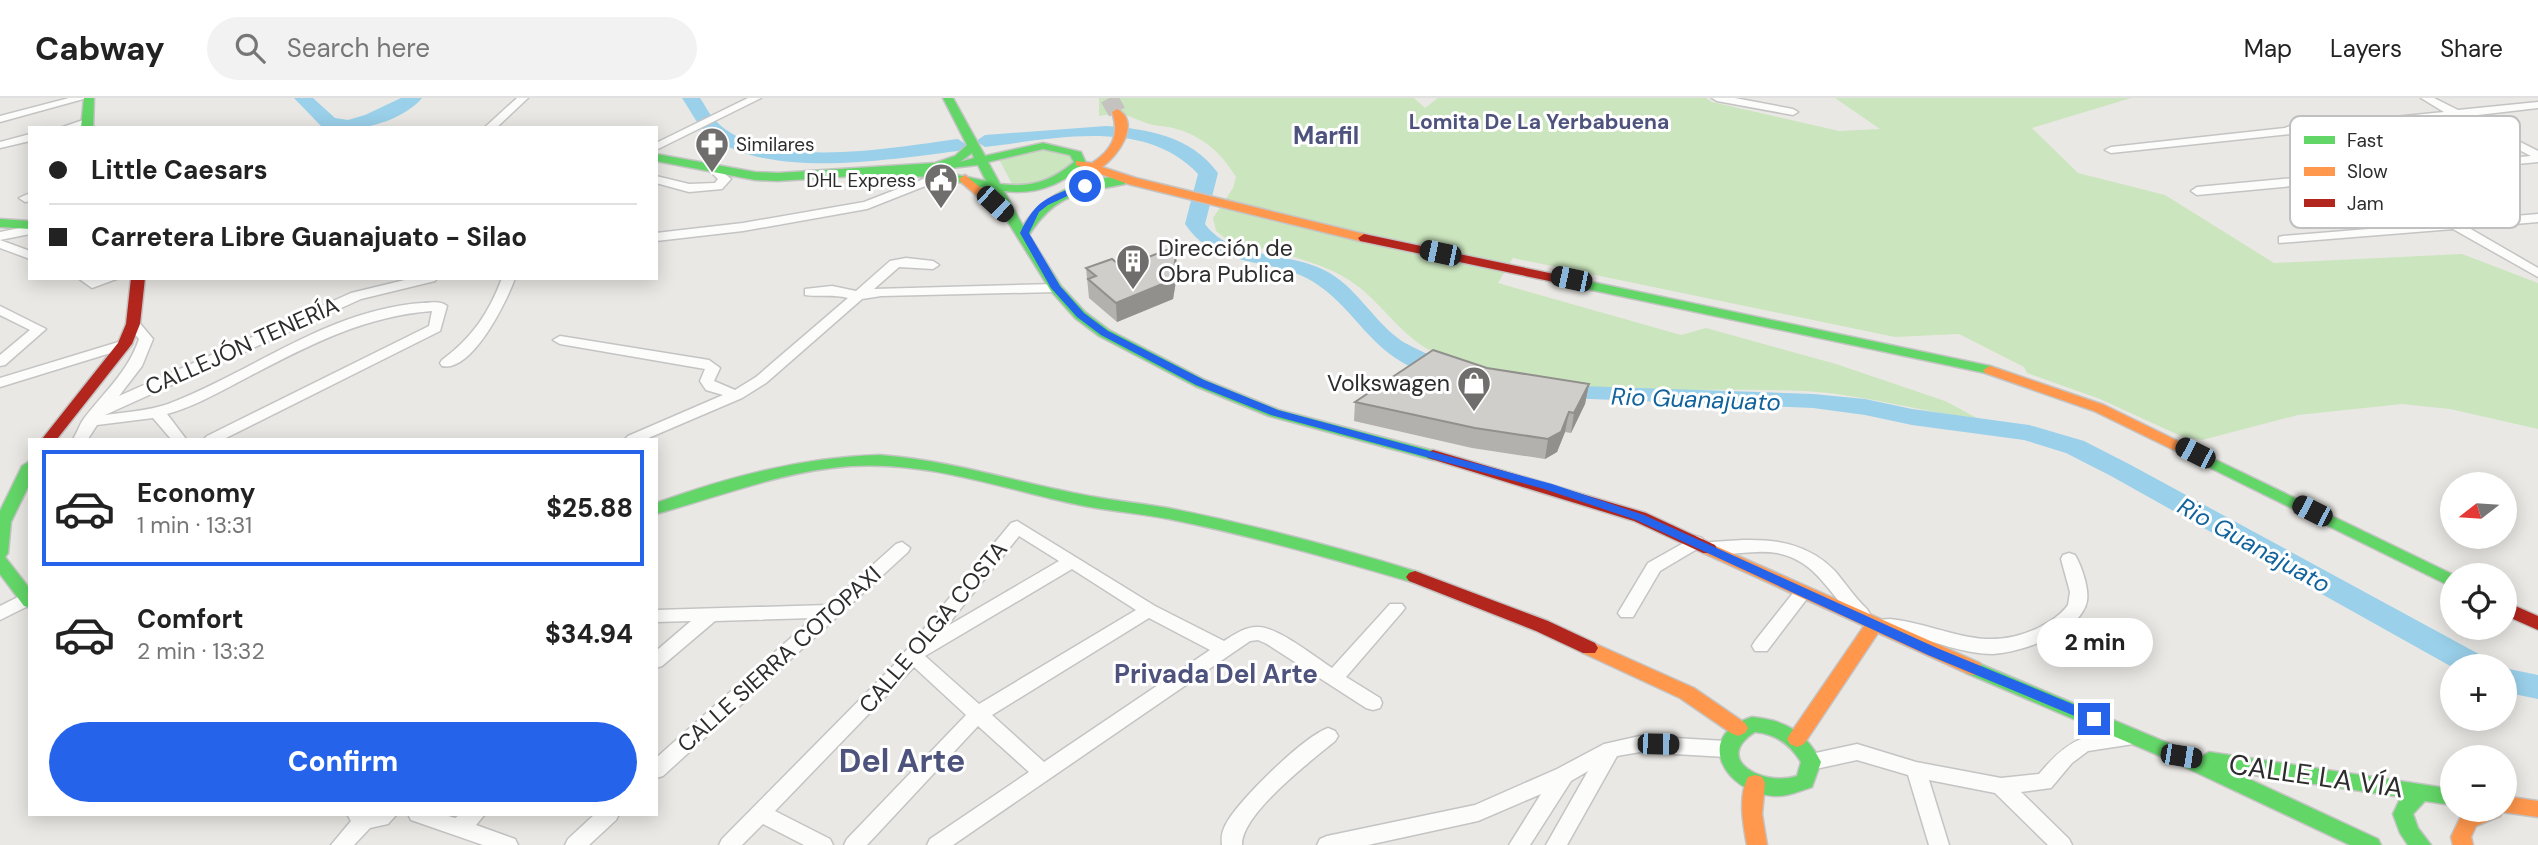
<!DOCTYPE html>
<meta charset="utf-8">
<style>
:root{--surface:#fff;--page:#f2f2f2;--text:#222;--muted:#767676;--line:#e0e0e0;--accent:#2563eb}
body{margin:0;font-family:"DM Sans",sans-serif;background:var(--page);color:var(--text);height:100vh;display:flex;flex-direction:column;font-size:26px;white-space:nowrap}
*{box-sizing:border-box;margin:0}
p{font-size:23px;color:var(--muted)}
.icon{flex:none;width:38px;height:38px;fill:none;stroke:currentColor;stroke-width:2;stroke-linecap:round;stroke-linejoin:round}
.map{position:relative;flex:1;overflow:hidden}
.sheet{position:absolute;left:28px;top:340px;width:630px;height:378px;display:flex;flex-direction:column;background:var(--surface);border-radius:0px;box-shadow:0 4px 18px #0003}
.sheet>*{flex:none}
.hud{position:absolute;left:28px;top:28px;width:630px;height:154px;border-radius:0px;box-shadow:0 4px 18px #0003;display:grid;align-content:center;height:154px;padding:0 21px;background:var(--surface)}
.needle{width:46px;rotate:253deg}
.buttons{position:absolute;left:2440px;top:374px;display:grid;gap:14px}
.buttons a{display:grid;place-items:center;width:77px;height:77px;border-radius:50%;background:var(--surface);box-shadow:0 4px 18px #0003;font-size:35px}
.end{position:absolute;width:32px;height:32px;margin:-16px;border:9px solid #2563eb;background:#fff;box-shadow:0 0 0 4px #fff}
.from{border-radius:50%}
.bubble{position:absolute;height:49px;border-radius:24px;background:var(--surface);box-shadow:0 4px 18px #0003;font-size:23px;font-weight:800;line-height:49px;text-align:center}
.car{position:absolute;width:21px;height:42px;margin:-21px -10px;border-radius:9px;box-shadow:0 0 5px 2px #0007;background:linear-gradient(#222 24%,#8ab4d8 0 40%,#222 0 76%,#8ab4d8 0 86%,#222 0)}
.hud b{display:flex;align-items:center;gap:24px;height:66px;font-size:26px}
.hud b+b{border-top:2px solid var(--line)}
.hud i{width:18px;height:18px;background:var(--text)}
ul{padding:12px 0 0;list-style:none}
li{display:flex;align-items:center;gap:21px;height:116px;margin:0 14px 10px;padding:0 7px;border:4px solid transparent;border-radius:0px}
li div{flex:1}
li b{display:block;font-size:26px}
li em{font-style:normal;font-weight:800}
li.current{border-color:var(--accent)}
li>.icon{width:63px;height:63px;stroke-width:1.5}
.action{display:flex;gap:14px;margin-top:auto;padding:14px 21px}
.action a{flex:1;height:80px;border-radius:42px;background:var(--accent);color:#fff;font-size:28px;font-weight:800;line-height:80px;text-align:center}
header{display:flex;align-items:center;gap:42px;box-sizing:border-box;height:98px;padding:0 35px;background:var(--surface);border-bottom:2px solid var(--line)}
header strong{font-size:33px}
nav{display:flex;gap:38px;margin-inline-start:auto;font-size:24px}
.search{width:490px;height:63px;background:var(--page);display:flex;align-items:center;gap:18px;box-sizing:border-box;padding:0 24px;border-radius:38px;color:var(--muted);font-size:26px}
.map>svg:first-child{display:block}
.green{fill:#cbe5be}
.lines{fill:none;stroke-linecap:round;stroke-linejoin:round}
.river{fill:#9ad0ea;fill-rule:evenodd}
.primary-tunnel{stroke:#c4c3bf;stroke-width:18;stroke-dasharray:18 10;stroke-linecap:butt}
.street-casing{stroke:#c4c4c4;stroke-width:3}
.fast-casing{stroke:#c4c4c4;stroke-width:3}
.slow-casing{stroke:#c4c4c4;stroke-width:3}
.jam-casing{stroke:#c4c4c4;stroke-width:3}
.street{fill:#fcfcfb;fill-rule:evenodd}
.fast{fill:#63d668;fill-rule:evenodd}
.slow{fill:#ff974d;fill-rule:evenodd}
.jam{fill:#b3261e;fill-rule:evenodd}
.wall{fill:#b2b1ae}
.shaded-wall{fill:#91908d}
.building{fill:#cfceca;stroke:#91908d;stroke-width:2}
.route{fill:#2563eb}
.labels{text-anchor:middle;dominant-baseline:central;stroke-width:6;stroke-linejoin:round;paint-order:stroke}
.far-poi-label{font-size:19px;fill:#2d2d2d;stroke:#fff;text-anchor:start}
.far-quarter-label{font-size:21px;font-weight:bold;fill:#4e537d;stroke:#fff}
.poi-label{font-size:23px;fill:#2d2d2d;stroke:#fff;text-anchor:start}
.street-label{font-size:23px;fill:#2d2d2d;stroke:#fff}
.far-district-label{font-size:24px;font-weight:bold;fill:#4e537d;stroke:#fff}
.water-label{font-size:24px;font-style:italic;fill:#12639c;stroke:#fff}
.quarter-label{font-size:26px;font-weight:bold;fill:#4e537d;stroke:#fff}
.near-street-label{font-size:28px;fill:#2d2d2d;stroke:#fff}
.near-quarter-label{font-size:32px;font-weight:bold;fill:#4e537d;stroke:#fff}
.key{fill:#fff;stroke:#c0c0c0;stroke-width:2}
.key-label{font-size:19px;fill:#2d2d2d}
</style>
<header>
<strong>Cabway</strong>
<div class="search"><svg class="icon" aria-label="search" viewBox="0 0 24 24"><circle cx="10" cy="10" r="6"/><path d="M15 15l6 6"/></svg>Search here</div>
<nav><a>Map</a><a>Layers</a><a>Share</a></nav>
</header>
<div class="map">
<svg width="2538" height="747" viewBox="0 0 2538 747">
<rect width="100%" height="100%" fill="#eae8e4"/>
<path class="green" d="M1099 0H1414L1425 10 1438 0H1706L1712 4 1839 33 1880 31 1835 0H2131L2032 30 2078 75 2165 97 2274 165 2462 156 2538 185V331L2450 311 2402 306 2298 317 2202 342 2183 339 2100 301 2027 275 2024 269 1959 236 1895 239 1513 160 1498 185 1681 237 1706 230 1836 266 1945 303 1977 320C1919 314 1863 296 1804 293 1682 288 1553 304 1438 256 1401 241 1382 203 1349 182 1314 160 1268 153 1229 143L1216 133 1213 120 1233 90 1236 79C1221 54 1201 37 1173 30 1164 28 1154 28 1146 25 1122 16 1126 14 1099 18Z
M1033 52 1068 54 1074 67 1042 84 1014 90 999 61Z"/>
<g class="lines">
<path class="river" d="M294 0H313L335 20 348 22 365 17 401 0H422C402 24 351 38 321 28Z
M682 0H700C705 7 709 16 715 22 764 75 895 49 958 41L967 47 958 53C890 61 756 85 703 31 695 23 689 10 682 0Z
M1106 28C1148 31 1191 38 1218 75L1205 126C1230 161 1288 154 1324 172 1355 187 1372 221 1399 241 1412 251 1455 266 1460 274L1456 279C1444 282 1432 277 1420 273 1369 252 1358 215 1318 187 1275 156 1218 175 1185 126L1198 76C1145 19 1054 41 985 49L976 43 985 37Z
M1551 287 1813 296 1865 301 1912 311 2029 327 2084 343 2129 366 2488 561 2492 569H2452L2111 378 2066 355 2024 342 1912 327 1865 317 1813 310 1542 299 1539 294 1542 289Z
M2504 570 2538 577V601L2504 594Z"/>
<path class="primary-tunnel" d="M1109 0 1117 14"/>
<g class="street-casing">
<path id="street" d="M69 0H87L0 24V18Z
M517 0H528L496 30H484Z
M748 0H761L656 52V45Z
M1712 0H1735L1793 11 1798 14 1793 17 1717 3Z
M2421 0H2434L2458 12 2538 4V10L2469 18 2538 53V64L2382 79 2458 123 2538 116V124L2469 130 2538 170V179L2453 131 2279 145V139L2283 138 2442 125 2367 81 2197 97 2191 93 2197 89 2357 74 2291 36 2111 55 2105 52 2111 49 2285 30 2290 28 2295 29 2444 14ZM2455 19 2531 58 2371 73 2305 35Z
M86 21 92 24C83 31 71 30 60 30Z
M30 36V43L0 50V44Z
M713 66 731 81 722 91 689 94 656 85V78L689 86 715 85 718 81 707 70Z
M944 73 948 75V79L867 111 743 133 656 143V135L743 125 864 104Z
M30 95V103L25 104 19 100Z
M30 128V136L0 142V134Z
M0 142 30 153V161L0 150Z
M906 160 933 163 939 167 933 171 899 169 874 191 1056 186 1063 190 1056 194 881 198 862 201 766 285 742 300 646 341H625L628 338 723 297 706 292 700 283 705 271 560 246 553 242 560 238 709 262 720 270 714 283 735 292 756 279 848 200C833 196 820 199 805 197V191L832 188 856 193 890 163Z
M78 180H119L92 190Z
M413 180H436L435 183 361 201 105 317C126 314 148 313 168 306 253 274 327 212 422 205 431 205 440 202 447 208L440 233 224 341H204L207 338 429 228 432 213C365 218 309 247 250 278 223 292 196 308 167 316L186 341H171L153 320 97 327 88 341H73C77 335 80 326 83 322 101 297 128 275 139 241L126 226 128 223H138L153 241 142 268 119 298 351 195Z
M502 180H515C507 203 472 275 442 268L440 265 442 262C472 240 489 215 502 180Z
M0 208 46 231 5 267 0 268V257L30 232 0 217Z
M125 242 132 246 130 249 0 289V280Z
M1017 423 1155 508 1224 543C1235 536 1246 528 1259 529 1279 530 1315 559 1332 570L1390 506H1402L1405 510 1402 514 1346 579 1380 600 1382 605 1380 610 1373 612 1366 610 1267 546 1258 542 1250 543 953 747H927L930 741 1029 674 978 628 867 747H844L847 741 966 617 914 569 775 713 830 741 833 747H804L763 726 742 747H719L722 741 895 566 1011 425ZM1019 438 1059 463 946 529ZM1072 471 1136 512 979 606 925 558ZM1149 520 1210 552 1044 664 992 617Z
M1696 438 1702 440 1704 444 1702 448 1660 473 1633 519H1621L1618 515 1648 465Z
M1743 442C1778 441 1810 447 1835 473 1846 486 1855 500 1867 511L1870 516 1867 521H1855C1829 496 1816 462 1777 455 1755 451 1733 458 1711 456 1705 455 1706 454 1703 450L1711 444Z
M902 444 910 450 908 454 663 678 656 680V660L813 520 715 523 662 568 656 570V553L691 523 656 524V512L828 507 896 446Z
M2069 455 2075 457C2082 469 2089 490 2087 503 2081 534 2020 555 1993 556 1964 556 1936 544 1909 537 1898 534 1887 535 1877 532L1874 527 1877 522 1890 521C1945 527 1981 557 2038 530 2049 524 2060 518 2068 507L2070 494 2061 461 2063 457Z
M1803 488 1809 490 1812 494 1809 498 1767 553H1755L1752 548 1755 543 1797 490Z
M30 493V507L0 522V508Z
M1328 630 1335 633 1338 638 1335 643C1311 663 1241 716 1242 747H1222C1221 739 1222 733 1226 726 1239 702 1303 639 1328 630Z
M2133 632 2140 635 2143 640 2140 645 2088 653 2072 665 2051 690 2021 694 2069 741 2072 747H2048L1995 695 1929 682 1949 747H1929L1908 677 1857 662 1811 672 1804 670 1801 664 1804 658 1811 656 1857 646 1916 664 2001 680 2039 676C2071 638 2084 637 2133 632Z
M1640 638 1726 643 1733 646 1736 651 1733 656 1726 659 1640 654 1617 658 1567 747H1546L1588 673 1571 683 1530 747H1509L1541 696 1478 723 1368 747H1317L1320 741 1327 738 1475 707 1557 671 1604 646Z
M347 716H397L388 726 370 730 354 747H331L351 723Z
M408 716H442L455 720 461 716H485L476 727 515 741 518 747H483L411 722Z
M595 716H619L616 722 589 747H565L568 741Z"/>
</g>
<g class="fast-casing">
<path id="fast" d="M84 0H94L93 30H81Z
M943 0H953L985 58 1043 45 1081 54 1086 65 1084 67C1059 88 1036 97 1004 93L1023 128C1042 97 1089 75 1125 80V86C1080 95 1056 95 1029 137L1061 188 1085 214 1109 232 1205 282 1279 312 1438 354 1441 357 1438 360 1433 362 1269 318 1195 288 1099 238 1075 220 1051 193 1008 124 990 91 940 80 884 76 778 83 755 82 656 63V56L755 74 778 75 935 65 955 58 967 47ZM1043 51 1070 57 1074 64C1050 84 1030 90 1000 86L988 64ZM972 55 974 60 960 64ZM978 67 986 83 933 72Z
M0 121 30 123V131L0 129Z
M1554 176 1990 268 1997 272 1990 276 1549 183 1547 180Z
M2185 347 2456 478H2452V489L2180 355 2177 352Z
M880 357C948 362 1012 383 1079 396 1108 402 1138 405 1168 410 1253 427 1338 449 1421 475L1424 479 1421 483 1415 485C1333 461 1252 438 1169 421 1138 415 1106 413 1075 406 1001 390 927 363 851 368 783 373 721 398 656 416V405C729 379 803 359 880 357Z
M30 363V385L11 424 8 455 5 459 30 491V510L24 508 0 476V413L22 368Z
M1973 563 2201 659 2209 654 2452 691V707L2425 703 2413 716 2418 730 2431 747H2408L2400 735 2393 716 2401 699 2234 674 2378 741 2381 747H2350L2174 664 1966 575 1964 570 1966 565Z
M1752 619C1785 622 1806 634 1821 664L1812 689C1800 693 1787 699 1774 698 1725 695 1692 638 1752 619ZM1755 634C1776 636 1790 646 1801 664L1797 678C1765 689 1711 662 1755 634Z"/>
</g>
<g class="slow-casing">
<path id="slow" d="M1117 11C1142 24 1118 58 1102 69L1136 80 1368 137 1370 140 1364 144 1128 86 1095 74 1082 76 1080 74 1084 70 1076 67V63L1092 65C1112 52 1120 37 1112 14Z
M965 77 1008 112V118H1000L961 84 959 81Z
M1990 268 2104 307 2190 349 2193 352 2185 357 2180 355 2094 313 1985 275 1983 272Z
M1709 445 1980 565 1982 570 1980 575 1973 577 1966 575 1878 535 1804 646 1797 649 1790 646 1787 641 1790 636 1864 528 1703 455 1701 451 1703 447Z
M1589 543 1694 590 1745 625 1748 630 1745 635 1738 638 1731 635 1680 600 1583 555 1580 550 1583 545Z
M1755 677 1762 679 1765 685 1762 716 1767 747H1747C1743 726 1738 699 1748 679Z
M2504 698 2538 703V719L2502 714 2500 718 2476 728 2471 739 2473 747H2453L2451 739 2462 716 2471 712H2504Z"/>
</g>
<g class="jam-casing">
<path id="jam" d="M1364 136 1554 176 1561 180 1554 184 1360 143 1358 140Z
M131 180H145L140 226 132 246 57 341H42L118 245 126 226Z
M1433 352 1646 415 1715 447 1717 451 1715 455H1703L1634 423 1428 360 1425 357 1428 354Z
M1415 473 1548 523 1595 545 1598 550 1595 555H1583L1536 533 1409 483 1406 479 1409 475Z
M2504 503 2538 518V532L2504 517Z"/>
</g>
<use href="#street" class="street"/>
<use href="#fast" class="fast"/>
<use href="#slow" class="slow"/>
<use href="#jam" class="jam"/>
</g>
<path class="wall" d="M1176 158 1177 177 1173 201 1117 224 1089 200 1086 170 1122 169Z
M1487 270 1589 286 1585 306 1571 335 1565 334 1557 354 1545 361 1472 350 1354 323 1355 304Z"/>
<path class="shaded-wall" d="M1176 158 1177 177 1173 201 1117 224 1116 205Z
M1589 286 1585 306 1571 335 1574 315Z
M1569 314 1565 334 1557 354 1545 361 1548 341Z"/>
<path class="building" d="M1172 150 1176 158 1172 182 1116 205 1088 181 1096 178 1086 170 1112 161 1122 169Z
M1433 252 1487 270 1589 286 1574 315 1569 314 1561 334 1548 341 1475 330 1355 304Z"/>
<path class="route" d="M1082 86 1089 88 1048 107 1039 114 1029 135 1060 188 1084 215 1108 233 1204 282 1278 312 1552 386 1644 417 1937 550 2099 617 2101 621 2099 624H2089L1928 557 1636 422 1544 391 1271 317 1196 287 1101 237 1077 219 1051 190 1020 135C1037 100 1047 100 1082 86Z"/>
<defs>
<g id="pharmacy-pin" transform="scale(1.75)"><path d="M0 17L-7.5 6A9.5 9.5 0 1 1 7.5 6Z" fill="#6f6e6d" stroke="#fff"/><path d="M-2-6h4v4h4v4h-4v4h-4v-4h-4v-4h4Z" fill="#fff"/></g>
<g id="civic-pin" transform="scale(1.75)"><path d="M0 17L-7.5 6A9.5 9.5 0 1 1 7.5 6Z" fill="#6f6e6d" stroke="#fff"/><path d="M-.6-6.5H3V-4.5H.6V-3L4-1V1h2V6H-6V1h2V-1L-.6-3ZM-1.2 2.5V6h2.4V2.5Z" fill="#fff"/></g>
<g id="building-pin" transform="scale(1.75)"><path d="M0 17L-7.5 6A9.5 9.5 0 1 1 7.5 6Z" fill="#6f6e6d" stroke="#fff"/><path d="M-4-6H4V6H1V3H-1V6H-4ZM-2.5-4.3h1.7v1.8h-1.7ZM.8-4.3h1.7v1.8H.8ZM-2.5-1h1.7V.8h-1.7ZM.8-1h1.7V.8H.8Z" fill="#fff"/></g>
<g id="shop-pin" transform="scale(1.75)"><path d="M0 17L-7.5 6A9.5 9.5 0 1 1 7.5 6Z" fill="#6f6e6d" stroke="#fff"/><path d="M-5-2.5h2.3a2.7 3.5 0 0 1 5.4 0H5L5.5 6h-11ZM-1.5-2.5h3a1.5 2.3 0 0 0-3 0Z" fill="#fff"/></g>
</defs>
<g fill-rule="evenodd">
<use href="#pharmacy-pin" x="712" y="46"/>
<use href="#civic-pin" x="941" y="82"/>
<use href="#building-pin" x="1133" y="163"/>
<use href="#shop-pin" x="1474" y="285"/>
</g>
<g class="labels">
<g class="far-poi-label">
<text x="736" y="46">Similares</text>
<text x="916" y="82" text-anchor="end">DHL Express</text>
</g>
<g class="far-quarter-label">
<text x="1539" y="24">Lomita De La Yerbabuena</text>
</g>
<g class="poi-label">
<text x="1158" y="150">Dirección de<tspan x="1158" dy="26">Obra Publica</tspan></text>
<text x="1450" y="285" text-anchor="end">Volkswagen</text>
</g>
<g class="street-label">
<text transform="translate(242 248) rotate(-24)">CALLEJÓN TENERÍA</text>
<text transform="translate(933 529) rotate(-50)">CALLE OLGA COSTA</text>
<text transform="translate(779 561) rotate(-42)">CALLE SIERRA COTOPAXI</text>
</g>
<g class="far-district-label">
<text x="1326" y="37">Marfil</text>
</g>
<g class="water-label">
<text transform="translate(1696 301) rotate(2)">Rio Guanajuato</text>
<text transform="translate(2254 447) rotate(29)">Rio Guanajuato</text>
</g>
<g class="quarter-label">
<text x="1216" y="576">Privada Del Arte</text>
</g>
<g class="near-street-label">
<text transform="translate(2316 678) rotate(8)">CALLE LA VÍA</text>
</g>
<g class="near-quarter-label">
<text x="902" y="663">Del Arte</text>
</g>
</g>
<rect x="2290" y="18" width="230" height="112" rx="10" class="key"/>
<rect x="2304" y="38" width="31" height="8" fill="#63d668"/>
<rect x="2304" y="69" width="31" height="9" fill="#ff974d"/>
<rect x="2304" y="101" width="31" height="8" fill="#b3261e"/>
<g class="key-label">
<text x="2347" y="49">Fast</text>
<text x="2347" y="80">Slow</text>
<text x="2347" y="112">Jam</text>
</g>
</svg>
<div class="buttons">
<a><svg class="needle" viewBox="-14 -14 28 28"><path d="M0-13l5 13h-10z" fill="#e53935"/><path d="M0 13l5-13h-10z" fill="#767676"/></svg></a>
<a><svg class="icon" aria-label="locate" viewBox="0 0 24 24"><circle cx="12" cy="12" r="6"/><path d="M12 2v4M12 18v4M2 12h4M18 12h4"/></svg></a>
<a>+</a>
<a>−</a>
</div>
<i class="end from" style="left:1085px;top:88px"></i>
<i class="end" style="left:2094px;top:621px"></i>
<div class="bubble" style="left:2037px;top:520px;width:116px">2 min</div>
<i class="car" style="left:995px;top:106px;rotate:133deg"></i>
<i class="car" style="left:1440px;top:155px;rotate:282deg"></i>
<i class="car" style="left:1571px;top:181px;rotate:282deg"></i>
<i class="car" style="left:2195px;top:355px;rotate:297deg"></i>
<i class="car" style="left:2312px;top:413px;rotate:297deg"></i>
<i class="car" style="left:1658px;top:646px;rotate:91deg"></i>
<i class="car" style="left:2181px;top:658px;rotate:99deg"></i>
<div class="hud">
<b><i class="from"></i>Little Caesars</b>
<b><i></i>Carretera Libre Guanajuato - Silao</b>
</div>
<section class="sheet">
<ul>
<li class="current"><svg class="icon" aria-label="car" viewBox="0 0 24 24"><path d="M5 17H2v-5l4-1 3-4h7l3 4 3 1v5h-3M9 17h6M6 11h13"/><circle cx="7" cy="17" r="2"/><circle cx="17" cy="17" r="2"/></svg><div><b>Economy</b><p>1 min · 13:31</p></div><em>$25.88</em></li>
<li><svg class="icon" aria-label="car" viewBox="0 0 24 24"><path d="M5 17H2v-5l4-1 3-4h7l3 4 3 1v5h-3M9 17h6M6 11h13"/><circle cx="7" cy="17" r="2"/><circle cx="17" cy="17" r="2"/></svg><div><b>Comfort</b><p>2 min · 13:32</p></div><em>$34.94</em></li>
</ul>
<div class="action"><a>Confirm</a></div>
</section>
</div>
